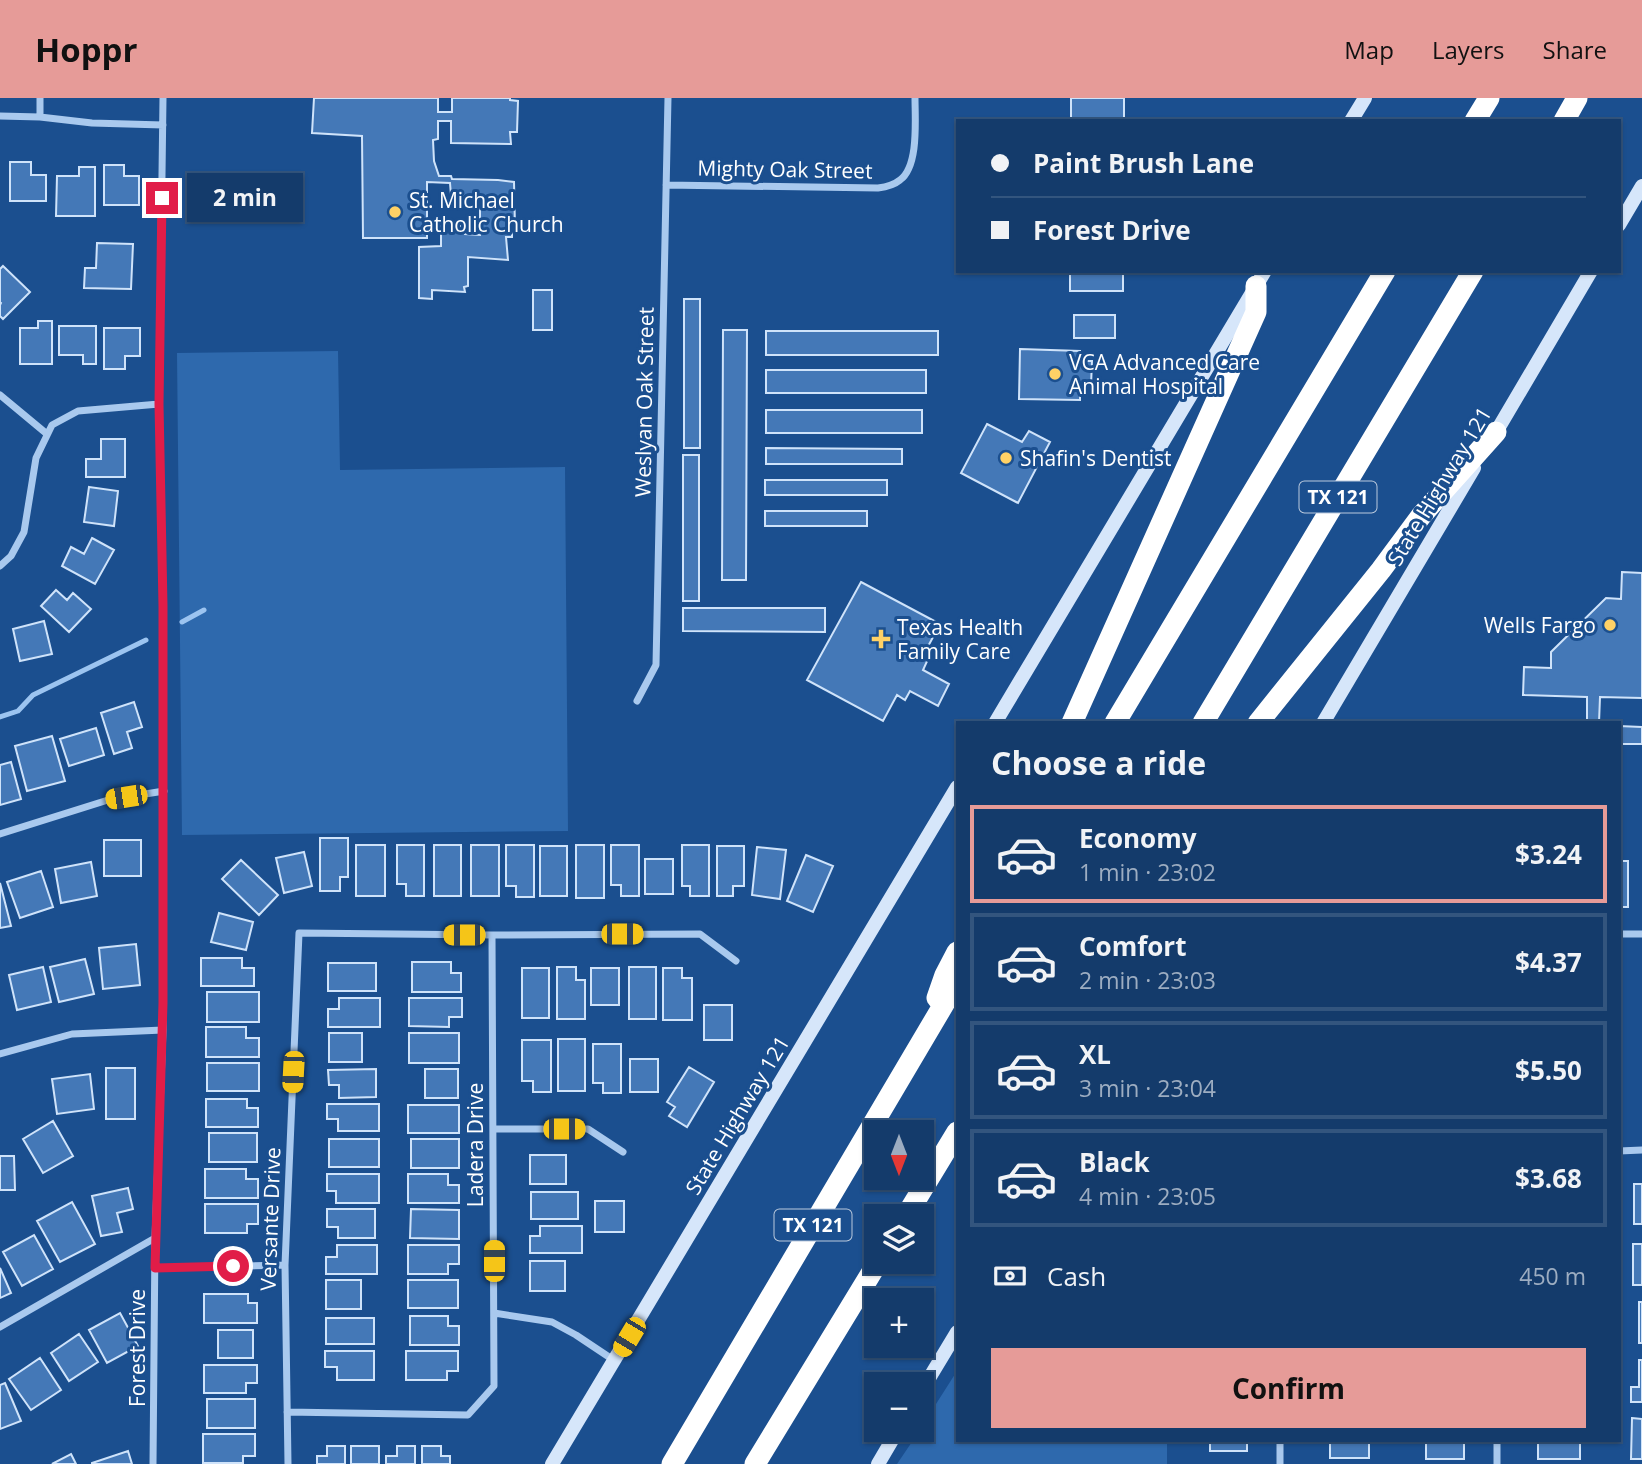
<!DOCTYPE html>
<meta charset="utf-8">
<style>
:root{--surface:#143b6b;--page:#1d4271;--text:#f1f3f6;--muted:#9dadc1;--line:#33557e;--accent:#e69b98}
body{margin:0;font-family:"Open Sans",sans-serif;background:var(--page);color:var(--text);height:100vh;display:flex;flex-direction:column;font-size:26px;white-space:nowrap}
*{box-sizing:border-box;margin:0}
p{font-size:23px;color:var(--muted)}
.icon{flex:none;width:38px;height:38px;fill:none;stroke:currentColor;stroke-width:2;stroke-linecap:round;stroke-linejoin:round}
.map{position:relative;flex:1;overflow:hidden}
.drawer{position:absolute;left:956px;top:623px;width:665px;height:721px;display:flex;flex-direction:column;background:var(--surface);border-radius:0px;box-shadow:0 2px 5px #0004,0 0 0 2px var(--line)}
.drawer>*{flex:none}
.top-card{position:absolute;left:956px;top:21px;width:665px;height:154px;border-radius:0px;box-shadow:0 2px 5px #0004,0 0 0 2px var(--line);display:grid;align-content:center;height:154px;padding:0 35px;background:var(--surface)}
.needle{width:46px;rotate:180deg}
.controls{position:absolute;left:864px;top:1022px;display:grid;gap:14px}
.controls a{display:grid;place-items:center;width:70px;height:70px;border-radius:0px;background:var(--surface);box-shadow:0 2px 5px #0004,0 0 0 2px var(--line);font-size:35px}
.end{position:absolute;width:32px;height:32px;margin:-16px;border:9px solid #e11d48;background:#fff;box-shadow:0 0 0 4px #fff}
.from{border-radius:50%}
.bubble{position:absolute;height:49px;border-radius:0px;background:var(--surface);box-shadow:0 2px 5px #0004,0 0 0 2px var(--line);font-size:23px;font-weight:700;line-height:49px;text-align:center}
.car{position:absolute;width:21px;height:42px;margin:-21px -10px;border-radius:9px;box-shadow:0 0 5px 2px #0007;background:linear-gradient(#f5c518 24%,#345 0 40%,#f5c518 0 76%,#345 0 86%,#f5c518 0)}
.top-card b{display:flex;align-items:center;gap:24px;height:66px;font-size:26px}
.top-card b+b{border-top:2px solid var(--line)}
.top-card i{width:18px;height:18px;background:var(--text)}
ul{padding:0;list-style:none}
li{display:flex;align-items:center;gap:21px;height:98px;margin:0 14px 10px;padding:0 21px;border:4px solid var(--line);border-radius:0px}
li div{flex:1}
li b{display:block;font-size:26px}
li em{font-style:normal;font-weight:700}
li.active{border-color:var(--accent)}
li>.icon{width:63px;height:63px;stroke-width:1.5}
h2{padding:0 35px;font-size:32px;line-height:84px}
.pay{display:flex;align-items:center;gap:18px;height:77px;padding:0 35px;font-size:26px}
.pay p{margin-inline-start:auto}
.cta{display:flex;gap:14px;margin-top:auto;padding:14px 35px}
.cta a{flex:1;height:80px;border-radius:0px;background:var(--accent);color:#111;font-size:28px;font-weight:700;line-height:80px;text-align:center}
header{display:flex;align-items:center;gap:42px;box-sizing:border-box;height:98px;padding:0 35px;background:var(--accent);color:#111}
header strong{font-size:33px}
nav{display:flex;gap:38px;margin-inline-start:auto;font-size:24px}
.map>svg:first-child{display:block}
.green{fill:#2e69ad}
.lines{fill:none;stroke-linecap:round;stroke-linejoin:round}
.stream{stroke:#9cc4f0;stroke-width:5}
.building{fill:#4478b7;stroke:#cfe3fa;stroke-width:2}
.street{stroke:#a9c9ee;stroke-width:7}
.secondary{stroke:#d6e6fa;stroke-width:14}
.highway{stroke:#fff;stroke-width:21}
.route{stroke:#e11d48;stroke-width:9}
.poi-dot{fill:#ffd166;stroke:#1b4f8f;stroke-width:2.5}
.labels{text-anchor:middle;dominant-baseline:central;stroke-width:6;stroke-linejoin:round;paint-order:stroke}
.shield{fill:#1b4f8f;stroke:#bbcadd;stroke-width:2}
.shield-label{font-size:19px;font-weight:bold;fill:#fff}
.street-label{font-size:21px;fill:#fff;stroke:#1b4f8f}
.poi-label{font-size:21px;fill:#fff;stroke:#1b4f8f;text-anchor:start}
</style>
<header>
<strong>Hoppr</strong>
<nav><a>Map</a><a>Layers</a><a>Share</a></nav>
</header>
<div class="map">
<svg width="1642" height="1366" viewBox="0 0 1642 1366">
<rect width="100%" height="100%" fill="#1b4f8f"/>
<path class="green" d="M338 253 340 372 565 369 568 733 182 737 177 255Z
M957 1273V1342H1167V1366H897L920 1332H922V1328Z"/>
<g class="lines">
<path class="stream" d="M182 524 204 512
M0 619 18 613 33 597 146 542"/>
</g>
<path class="building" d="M314 0H438V14H452V0H510V2L518 3 517 34H510L511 46 451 45V23H438V41L433 42 434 63 439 78H451L452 81 498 82 514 84 515 129 512 131V139H506L508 162 468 159V188L464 189 465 194 432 192V201L419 200V149L441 148V128H463L465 136 480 137V99L451 97 450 85 427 84V140H363L362 38 312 35Z
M1071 0H1124V23H1071Z
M10 64H31V77H46V103H10Z
M104 67H124V78H139V107H104Z
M79 69H95V118H56L57 78H79Z
M97 145 133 146 131 191 84 190 85 170H96Z
M3 168 30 194 3 221 0 218V207L1 205 0 204V171Z
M1070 173H1123V193H1070Z
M533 192H552V232H533Z
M684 201H700V350H684Z
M1074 217H1115V240H1074Z
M38 223H52V266H20V230H38Z
M59 228H96V266H83V257H59Z
M104 230H140V258H125V271H104Z
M723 232H747L746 482H722Z
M766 233H938V257H766Z
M1020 251 1080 253V263H1092L1091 288H1080V302L1019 301Z
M766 272H926V295H766Z
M766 312H922V335H766Z
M987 326 1022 344 1029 333 1050 344 1018 405 961 375Z
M101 341H125V379H86V361H101Z
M766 350 902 351V366H766Z
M683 357H699V503H683Z
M765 382H887V397H765Z
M89 389 118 393 114 428 84 424Z
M765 413H867V428H765Z
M92 440 114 452 95 486 62 468 71 449 84 456Z
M1622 474 1642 475V600L1600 599 1599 625H1587V599L1523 597 1524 569 1551 570V554L1606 500 1621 501Z
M861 484 940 526 924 556 929 559 923 572 949 586 938 608 910 593 905 602 897 597 883 623 807 582Z
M56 492 67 502 73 495 91 511 69 534 41 508Z
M683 510H825V534L683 533Z
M44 523 52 556 20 563 13 531Z
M134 604 142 629 127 634 132 650 114 656 101 615Z
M1619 628 1642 629V646H1619Z
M96 630 104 657 69 668 60 641Z
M52 638 65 683 27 693 15 648Z
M11 664 21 701 0 707V667Z
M320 740H348V779H340V793H320Z
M104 742H141V778H104Z
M356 747H385V798H356Z
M397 747H424V798H406V786H397Z
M434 747H461V798H434Z
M471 747H499V798H471Z
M506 747H534V799H516V788H506Z
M576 747H604V800H576Z
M611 747H639V798H621V787H611Z
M682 747H709V798H690V788H682Z
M540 748H567V798H540Z
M717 748H744V788H733V798H717Z
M757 749 786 752 780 801 752 797Z
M304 754 312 788 284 795 276 760Z
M806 757 833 768 813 814 787 803Z
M645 761H673V796H645Z
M241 762 278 797 259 817 222 781Z
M1619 763H1628V809H1619Z
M91 764 97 798 61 805 55 771Z
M41 773 53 809 20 820 7 784Z
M0 785 11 828 0 830Z
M219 815 253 824 246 852 211 844Z
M136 846 140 887 103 891 99 850Z
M201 860H242V870H254V888H201Z
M85 861 94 896 59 904 50 869Z
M412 864H451V875H461V894H412Z
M328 865H376V893H328Z
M43 869 51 904 17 912 9 877Z
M557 869H576V882H585V921H557Z
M629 869H656V921H629Z
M522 870H549V920H522Z
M591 870H619V907H591Z
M663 870H682V880H692V922H663Z
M207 894H259V924H207Z
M339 900H380V929H328V911H339Z
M409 900H462V919H449V929L409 928Z
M704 907H732V942H704Z
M206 929H246V940H259V959H206Z
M329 935H362V964H329Z
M409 935H459V965H409Z
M558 941H585V993H558Z
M522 942H551V994H533V983H522Z
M593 946H621V995H603V985H593Z
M630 961H658V994H630Z
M207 965H259V993H207Z
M689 969 714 984 687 1029 669 1018 675 1009 667 1004Z
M106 970H135V1021H106Z
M376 971V999L339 1000V987H329L328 972Z
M425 971H458V1000H425Z
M90 976 94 1011 57 1016 52 981Z
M206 1001H247V1010H258V1029H206Z
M327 1006H379V1033H338V1021H327Z
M408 1007H459V1035H408Z
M53 1023 73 1058 43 1075 23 1041Z
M209 1035H257V1064H209Z
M329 1041H379V1069H329Z
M411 1041H459V1070H411Z
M530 1057H566V1086H530Z
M0 1058H14L15 1092H0Z
M205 1071H246V1081H258V1100H205Z
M327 1076H379V1105H336V1093H327Z
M408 1076H448V1087H459V1105H408Z
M1634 1086H1642V1126H1634Z
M128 1090 133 1111 117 1115 122 1134 101 1138 92 1098Z
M531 1094H578V1121H531Z
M595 1103H624V1134H595Z
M72 1104 95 1146 60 1164 37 1123Z
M205 1106H258V1126H247V1135H205Z
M327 1111H375V1140H338V1129H327Z
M411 1111 459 1112V1141L410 1140Z
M540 1128H582V1155H530V1138H540Z
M34 1137 53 1171 22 1188 3 1154Z
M1633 1146H1642V1187H1633Z
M337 1147H377V1176H326V1159H337Z
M408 1147H459V1166H448V1176H408Z
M530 1163H565V1193H530Z
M0 1170 11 1195 0 1200Z
M326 1182H361V1211H326Z
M408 1182H458V1210H408Z
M204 1196H248V1205H257V1225H204Z
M1639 1204H1642V1245H1639Z
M120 1215 138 1248 107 1265 89 1232Z
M410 1218H448V1228H459V1247H410Z
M326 1220H374V1246H326Z
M218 1232H253V1260H218Z
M79 1236 98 1264 69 1283 51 1255Z
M325 1253H374V1282H337V1269H325Z
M406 1253H458V1273H447V1282H406Z
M40 1260 61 1292 31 1312 9 1281Z
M1639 1262H1642V1304H1631V1289H1639Z
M204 1267H257V1285H246V1295H204Z
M5 1285 21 1323 0 1331V1287Z
M207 1301H255V1330H207Z
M1632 1320 1642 1321V1361H1631Z
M203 1336H255V1358H243V1365H203Z
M1210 1342H1247V1353H1210Z
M1330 1342H1369V1360H1330Z
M1426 1342H1464V1361H1426Z
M1538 1342H1580V1361H1538Z
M327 1348H345V1366H317V1358H327Z
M351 1348H379V1366H351Z
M397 1348H415V1366H386V1358H397Z
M422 1348H441V1358H450V1366H422Z
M128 1353 132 1366H92V1365Z
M71 1356 76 1366H52Z"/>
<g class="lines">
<path class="street" d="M40 0V19
M0 18 40 19 92 25 163 27
M666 87 878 90C886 89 894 87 900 82 919 68 915 22 915 0
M0 297 47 336
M0 468 11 458 24 434 36 360 52 327 78 313 159 306
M637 603 656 567 668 0
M0 736 108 702 164 693
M1619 836H1642
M0 956 72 936 163 932
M493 1031H588L623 1054
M1619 1053 1642 1052
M155 1170 285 1167
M494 1215 552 1224 576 1237 615 1263
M0 1229 155 1140
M287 1314 468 1317 494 1288 492 837
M153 1366 155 1140 163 932V508L159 306 163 0
M288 1366 285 1167 299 835 492 837 700 836 736 863
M1280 1366V1342
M1497 1366V1342"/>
<path class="secondary" d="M1351 23 1365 0
M1619 127 1642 88
M1492 341 1591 173
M995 625 1265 173
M1323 625 1474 370
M922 1292 957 1234
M552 1366 957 689
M878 1366 898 1332"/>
<path class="highway" d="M1475 23 1489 0
M1564 23 1577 0
M1072 625 1256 214V188
M1115 625 1385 173
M1203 625 1473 173
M1258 625 1381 472 1421 418 1496 334
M937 900 945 877 957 854
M906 1118 957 1034
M672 1366 957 884
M755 1366 878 1164"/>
</g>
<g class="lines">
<path class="route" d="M162 100 159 306 163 508V905L155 1170 233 1168"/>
</g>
<g class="poi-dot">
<circle cx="395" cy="114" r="7"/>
<circle cx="1055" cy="276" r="7"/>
<circle cx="1006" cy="360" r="7"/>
<circle cx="1610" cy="527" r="7"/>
<path d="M877.5 530.5h7v7h7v7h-7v7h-7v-7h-7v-7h7z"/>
</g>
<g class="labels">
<g class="shield">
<rect x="1299.5" y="383.5" width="77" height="31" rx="5"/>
<rect x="774.5" y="1111.5" width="77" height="31" rx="5"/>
</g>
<g class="shield-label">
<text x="1338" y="399">TX 121</text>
<text x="813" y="1127">TX 121</text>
</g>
<g class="street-label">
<text transform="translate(785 71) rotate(1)">Mighty Oak Street</text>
<text transform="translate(644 304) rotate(-89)">Weslyan Oak Street</text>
<text transform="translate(1439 388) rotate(-59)">State Highway 121</text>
<text transform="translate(737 1017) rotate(-59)">State Highway 121</text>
<text transform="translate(475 1047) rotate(-90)">Ladera Drive</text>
<text transform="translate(270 1121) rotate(-88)">Versante Drive</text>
<text transform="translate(137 1250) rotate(-90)">Forest Drive</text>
</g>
<g class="poi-label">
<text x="409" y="102">St. Michael<tspan x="409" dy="24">Catholic Church</tspan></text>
<text x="1069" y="264">VCA Advanced Care<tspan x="1069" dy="24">Animal Hospital</tspan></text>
<text x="1020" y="360">Shafin's Dentist</text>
<text x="1596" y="527" text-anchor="end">Wells Fargo</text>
<text x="897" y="529">Texas Health<tspan x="897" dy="24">Family Care</tspan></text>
</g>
</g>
</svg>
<div class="controls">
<a><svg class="needle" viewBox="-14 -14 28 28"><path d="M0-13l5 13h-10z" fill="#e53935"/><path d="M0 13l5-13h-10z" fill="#9dadc1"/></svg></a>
<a><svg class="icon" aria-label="layers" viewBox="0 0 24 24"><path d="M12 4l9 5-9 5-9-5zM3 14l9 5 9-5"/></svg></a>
<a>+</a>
<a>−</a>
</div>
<i class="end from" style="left:233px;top:1168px"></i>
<i class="end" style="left:162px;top:100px"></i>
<div class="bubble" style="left:187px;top:75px;width:116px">2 min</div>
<i class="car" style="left:126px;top:699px;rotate:261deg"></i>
<i class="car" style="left:622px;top:836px;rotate:90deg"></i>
<i class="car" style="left:464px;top:837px;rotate:270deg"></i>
<i class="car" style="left:293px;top:974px;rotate:183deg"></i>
<i class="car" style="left:564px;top:1031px;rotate:90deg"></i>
<i class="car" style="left:494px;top:1163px;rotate:0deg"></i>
<i class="car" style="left:629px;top:1239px;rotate:211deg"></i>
<div class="top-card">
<b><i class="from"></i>Paint Brush Lane</b>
<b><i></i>Forest Drive</b>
</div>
<section class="drawer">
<h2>Choose a ride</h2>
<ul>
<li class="active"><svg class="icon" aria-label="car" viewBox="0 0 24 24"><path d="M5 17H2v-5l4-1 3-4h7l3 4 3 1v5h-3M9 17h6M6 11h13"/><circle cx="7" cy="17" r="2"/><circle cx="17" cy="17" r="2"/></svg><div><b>Economy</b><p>1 min · 23:02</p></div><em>$3.24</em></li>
<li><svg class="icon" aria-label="car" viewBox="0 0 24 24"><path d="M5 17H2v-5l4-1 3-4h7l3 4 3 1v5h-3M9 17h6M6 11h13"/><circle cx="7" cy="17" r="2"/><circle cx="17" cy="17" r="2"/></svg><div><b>Comfort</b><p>2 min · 23:03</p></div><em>$4.37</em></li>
<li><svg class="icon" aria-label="car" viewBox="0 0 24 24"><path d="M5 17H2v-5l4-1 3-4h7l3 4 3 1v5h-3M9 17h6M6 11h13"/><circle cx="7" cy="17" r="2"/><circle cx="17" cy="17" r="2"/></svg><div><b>XL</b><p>3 min · 23:04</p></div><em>$5.50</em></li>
<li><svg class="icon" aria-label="car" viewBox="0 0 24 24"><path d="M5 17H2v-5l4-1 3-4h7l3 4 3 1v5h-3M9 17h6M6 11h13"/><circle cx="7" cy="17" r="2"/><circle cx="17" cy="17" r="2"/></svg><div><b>Black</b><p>4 min · 23:05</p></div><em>$3.68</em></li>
</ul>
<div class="pay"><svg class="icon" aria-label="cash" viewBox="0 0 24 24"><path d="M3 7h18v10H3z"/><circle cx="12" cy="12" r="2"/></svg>Cash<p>450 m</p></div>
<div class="cta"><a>Confirm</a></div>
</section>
</div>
